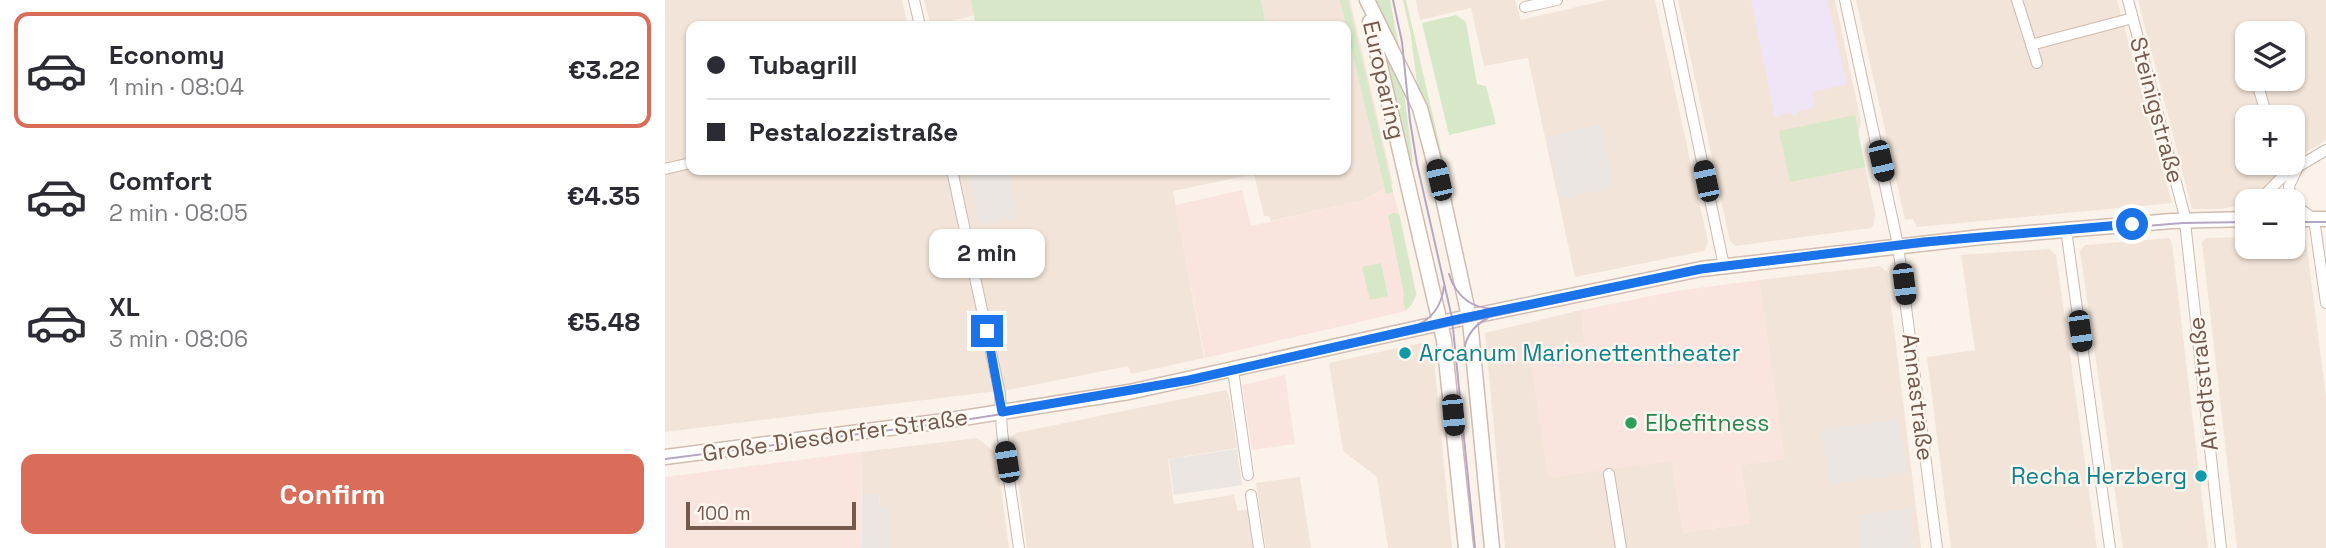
<!DOCTYPE html>
<meta charset="utf-8">
<style>
:root{--surface:#fff;--page:#f2f2f3;--text:#2b2b33;--muted:#7c7c81;--line:#e1e1e2;--accent:#da6d59}
body{margin:0;font-family:"Space Grotesk",sans-serif;background:var(--page);color:var(--text);height:100vh;display:flex;flex-direction:column;font-size:26px;white-space:nowrap}
*{box-sizing:border-box;margin:0}
p{font-size:23px;color:var(--muted)}
.icon{flex:none;width:38px;height:38px;fill:none;stroke:currentColor;stroke-width:2;stroke-linecap:round;stroke-linejoin:round}
.map{position:relative;flex:1;overflow:hidden}
.side{display:flex;flex-direction:column;background:var(--surface);width:665px}
.side>*{flex:none}
.hud{position:absolute;left:21px;top:21px;width:665px;height:154px;border-radius:14px;box-shadow:0 2px 5px #0004;display:grid;align-content:center;height:154px;padding:0 21px;background:var(--surface)}
.buttons{position:absolute;left:1570px;top:21px;display:grid;gap:14px}
.buttons a{display:grid;place-items:center;width:70px;height:70px;border-radius:14px;background:var(--surface);box-shadow:0 2px 5px #0004;font-size:35px}
.scale{position:absolute;left:21px;bottom:18px;width:170px;box-sizing:border-box;padding-left:7px;border:4px solid #73594e;border-top:0;font-size:19px;line-height:24px;white-space:nowrap;color:#73594e;-webkit-text-stroke:5px #fef7ef;paint-order:stroke}
.end{position:absolute;width:32px;height:32px;margin:-16px;border:9px solid #1a73e8;background:#fff;box-shadow:0 0 0 4px #fff}
.from{border-radius:50%}
.bubble{position:absolute;height:49px;border-radius:14px;background:var(--surface);box-shadow:0 2px 5px #0004;font-size:23px;font-weight:600;line-height:49px;text-align:center}
.car{position:absolute;width:21px;height:42px;margin:-21px -10px;border-radius:9px;box-shadow:0 0 5px 2px #0007;background:linear-gradient(#222 24%,#8ab4d8 0 40%,#222 0 76%,#8ab4d8 0 86%,#222 0)}
.hud b{display:flex;align-items:center;gap:24px;height:66px;font-size:26px}
.hud b+b{border-top:2px solid var(--line)}
.hud i{width:18px;height:18px;background:var(--text)}
ul{padding:12px 0 0;list-style:none}
li{display:flex;align-items:center;gap:21px;height:116px;margin:0 14px 10px;padding:0 7px;border:4px solid transparent;border-radius:14px}
li div{flex:1}
li b{display:block;font-size:26px}
li em{font-style:normal;font-weight:600}
li.selected{border-color:var(--accent)}
li>.icon{width:63px;height:63px;stroke-width:1.5}
.primary-button{display:flex;gap:14px;margin-top:auto;padding:14px 21px}
.primary-button a{flex:1;height:80px;border-radius:14px;background:var(--accent);color:#fff;font-size:28px;font-weight:600;line-height:80px;text-align:center}
main{display:flex;flex:1;min-height:0}
.map>svg:first-child{display:block}
.residential{fill:#f2e4d8}
.commercial{fill:#fae4de}
.industrial{fill:#ece6e2}
.education{fill:#f0e5f7}
.green{fill:#d7e8c8}
.lines{fill:none;stroke-linecap:round;stroke-linejoin:round}
.street-casing{stroke:#ccbab0;stroke-width:12}
.secondary-casing{stroke:#d1bcb0;stroke-width:17}
.street{stroke:#fff;stroke-width:10}
.secondary{stroke:#fff;stroke-width:14}
.tram{stroke:#b5a7c4;stroke-width:2}
.route{stroke:#1a73e8;stroke-width:9}
.culture-dot{fill:#0f9aa8;stroke:#fef7ef;stroke-width:2.5}
.leisure-dot{fill:#2e9e5b;stroke:#fef7ef;stroke-width:2.5}
.labels{text-anchor:middle;dominant-baseline:central;stroke-width:5;stroke-linejoin:round;paint-order:stroke}
.street-label{font-size:23px;fill:#73594e;stroke:#fef7ef}
.culture-label{font-size:23px;fill:#0d838f;stroke:#fef7ef;text-anchor:start}
.leisure-label{font-size:23px;fill:#27864d;stroke:#fef7ef;text-anchor:start}
</style>
<main>
<section class="side">
<ul>
<li class="selected"><svg class="icon" aria-label="car" viewBox="0 0 24 24"><path d="M5 17H2v-5l4-1 3-4h7l3 4 3 1v5h-3M9 17h6M6 11h13"/><circle cx="7" cy="17" r="2"/><circle cx="17" cy="17" r="2"/></svg><div><b>Economy</b><p>1 min · 08:04</p></div><em>€3.22</em></li>
<li><svg class="icon" aria-label="car" viewBox="0 0 24 24"><path d="M5 17H2v-5l4-1 3-4h7l3 4 3 1v5h-3M9 17h6M6 11h13"/><circle cx="7" cy="17" r="2"/><circle cx="17" cy="17" r="2"/></svg><div><b>Comfort</b><p>2 min · 08:05</p></div><em>€4.35</em></li>
<li><svg class="icon" aria-label="car" viewBox="0 0 24 24"><path d="M5 17H2v-5l4-1 3-4h7l3 4 3 1v5h-3M9 17h6M6 11h13"/><circle cx="7" cy="17" r="2"/><circle cx="17" cy="17" r="2"/></svg><div><b>XL</b><p>3 min · 08:06</p></div><em>€5.48</em></li>
</ul>
<div class="primary-button"><a>Confirm</a></div>
</section>
<div class="map">
<svg width="1661" height="548" viewBox="0 0 1661 548">
<rect width="100%" height="100%" fill="#fbf3e9"/>
<path class="residential" d="M0 0H237L243 26H26V170H681V26H601L596 0H685L728 184 699 200 606 221 604 216H599L589 174 508 191 539 358 466 374 463 366 349 389 0 432Z
M259 0H306L310 15 266 26Z
M751 0H850L856 20 942 0H990L1043 242 1039 251 910 277 863 58 819 66 806 8 755 20Z
M1013 0H1170L1196 122 1193 135 1210 213 1209 224 1206 228 1070 246 1065 241Z
M1191 0H1452L1507 203 1252 227 1248 219 1240 220Z
M1473 0H1661V140L1628 160V117H1604L1593 79H1628V33H1582V43L1570 47 1574 61 1578 62 1582 79H1584L1597 117H1582V163H1611L1614 175 1593 197 1577 205 1555 209H1527Z
M1582 237V247H1628V237H1637L1641 240 1661 397V548H1572L1537 242 1541 238Z
M1504 238 1507 243 1543 548H1458L1415 251 1420 245Z
M1384 249 1391 255 1432 548H1286L1262 357 1310 350 1296 255Z
M1215 266 1222 272 1256 548H840L820 333 916 310 920 342 864 350 1007 461 1018 533 1085 523 1076 465 1119 459 1094 280Z
M760 342 768 349 787 548H723L712 477 678 451 664 363Z
M561 390 564 396 572 448 503 459 509 504 569 495 573 511 585 509 590 548H362L347 436 351 433Z
M312 438 331 453 344 548H225V507H215L214 494H197L196 452Z
M635 477 646 548H601L591 483Z"/>
<path class="commercial" d="M726 186 735 216 752 295 745 306 737 312 540 358 510 205 577 190 586 226 699 200Z
M1094 280 1120 459 1076 465 1085 523 1018 533 1007 461 883 478 864 350 920 342 916 310 1011 291Z
M620 375 630 444 587 450 577 385Z
M196 452 197 548H0V477Z"/>
<path class="industrial" d="M936 124 949 187 896 199 882 137Z
M302 170H342L353 217 314 225Z
M1235 419 1242 474 1163 484 1156 429Z
M572 449 577 485 509 495 504 459Z
M197 494H214L215 507H225V548H197Z
M1246 508 1248 548H1194L1193 515Z"/>
<path class="education" d="M1086 0H1162L1182 84 1147 92 1150 107 1133 111V115L1128 116 1127 112 1110 117Z"/>
<path class="green" d="M306 0H596L601 26H311Z
M675 0H683L728 192 721 194Z
M707 0H725L735 52Z
M738 0H741L788 202 785 200 757 97 752 84 746 36Z
M791 15 801 22 812 84 821 86 831 124 784 135 757 23Z
M720 50 738 85 748 162H745Z
M1190 115 1200 167 1125 182 1114 131Z
M728 213 734 214 751 294 747 304 740 311 738 299 739 294 723 215Z
M716 263 723 296 705 300 697 267Z"/>
<g class="lines">
<g class="street-casing">
<path id="street" d="M249 0 255 26
M1003 0 1059 266
M1180 0 1233 245 1272 548
M1352 0 1372 63
M1463 0 1519 213 1556 548
M860 7 892 0
M1366 45 1468 18
M1591 79 1602 117
M0 169 26 163
M287 170 335 394 337 432 354 548
M1594 201 1619 175 1661 150
M1626 201 1624 186 1632 169
M1628 204 1649 219 1661 303
M1401 229 1445 548
M568 370 583 475
M944 474 956 548
M586 495 594 548"/>
</g>
<g class="secondary-casing">
<path id="secondary" d="M702 0 755 108 774 180 805 321 827 548
M705 22 779 340 801 548
M1628 219H1661
M0 457 279 421 464 392 794 319 1036 269 1317 237 1507 221 1582 219"/>
</g>
<use href="#street" class="street"/>
<use href="#secondary" class="secondary"/>
<path class="tram" d="M728 0 737 42 745 121 752 164 787 318 810 548
M1628 222H1661
M784 274C791 297 809 311 833 308
M747 327C766 321 777 306 779 286
M798 361C798 342 805 327 823 318
M0 459 280 423 464 394 1036 272 1310 240 1518 223 1582 222"/>
</g>
<g class="lines">
<path class="route" d="M322 331 337 412 524 380 794 319 1036 269 1259 242 1467 224"/>
</g>
<g class="culture-dot">
<circle cx="740" cy="353" r="7"/>
<circle cx="1536" cy="476" r="7"/>
</g>
<circle class="leisure-dot" cx="966" cy="423" r="7"/>
<g class="labels">
<g class="street-label">
<text transform="translate(719 80) rotate(77)">Europaring</text>
<text transform="translate(1492 110) rotate(75)">Steinigstraße</text>
<text transform="translate(1538 384) rotate(-96)">Arndtstraße</text>
<text transform="translate(1253 397) rotate(83)">Annastraße</text>
<text transform="translate(170 435) rotate(-8)">Große Diesdorfer Straße</text>
</g>
<g class="culture-label">
<text x="754" y="353">Arcanum Marionettentheater</text>
<text x="1522" y="476" text-anchor="end">Recha Herzberg</text>
</g>
<g class="leisure-label">
<text x="980" y="423">Elbefitness</text>
</g>
</g>
</svg>
<div class="buttons">
<a><svg class="icon" aria-label="layers" viewBox="0 0 24 24"><path d="M12 4l9 5-9 5-9-5zM3 14l9 5 9-5"/></svg></a>
<a>+</a>
<a>−</a>
</div>
<div class="scale">100 m</div>
<i class="end from" style="left:1467px;top:224px"></i>
<i class="end" style="left:322px;top:331px"></i>
<div class="bubble" style="left:264px;top:229px;width:116px">2 min</div>
<i class="car" style="left:1216px;top:161px;rotate:167deg"></i>
<i class="car" style="left:774px;top:180px;rotate:347deg"></i>
<i class="car" style="left:1041px;top:181px;rotate:348deg"></i>
<i class="car" style="left:1239px;top:284px;rotate:173deg"></i>
<i class="car" style="left:1415px;top:331px;rotate:172deg"></i>
<i class="car" style="left:788px;top:415px;rotate:175deg"></i>
<i class="car" style="left:342px;top:462px;rotate:351deg"></i>
<div class="hud">
<b><i class="from"></i>Tubagrill</b>
<b><i></i>Pestalozzistraße</b>
</div>
</div>
</main>
